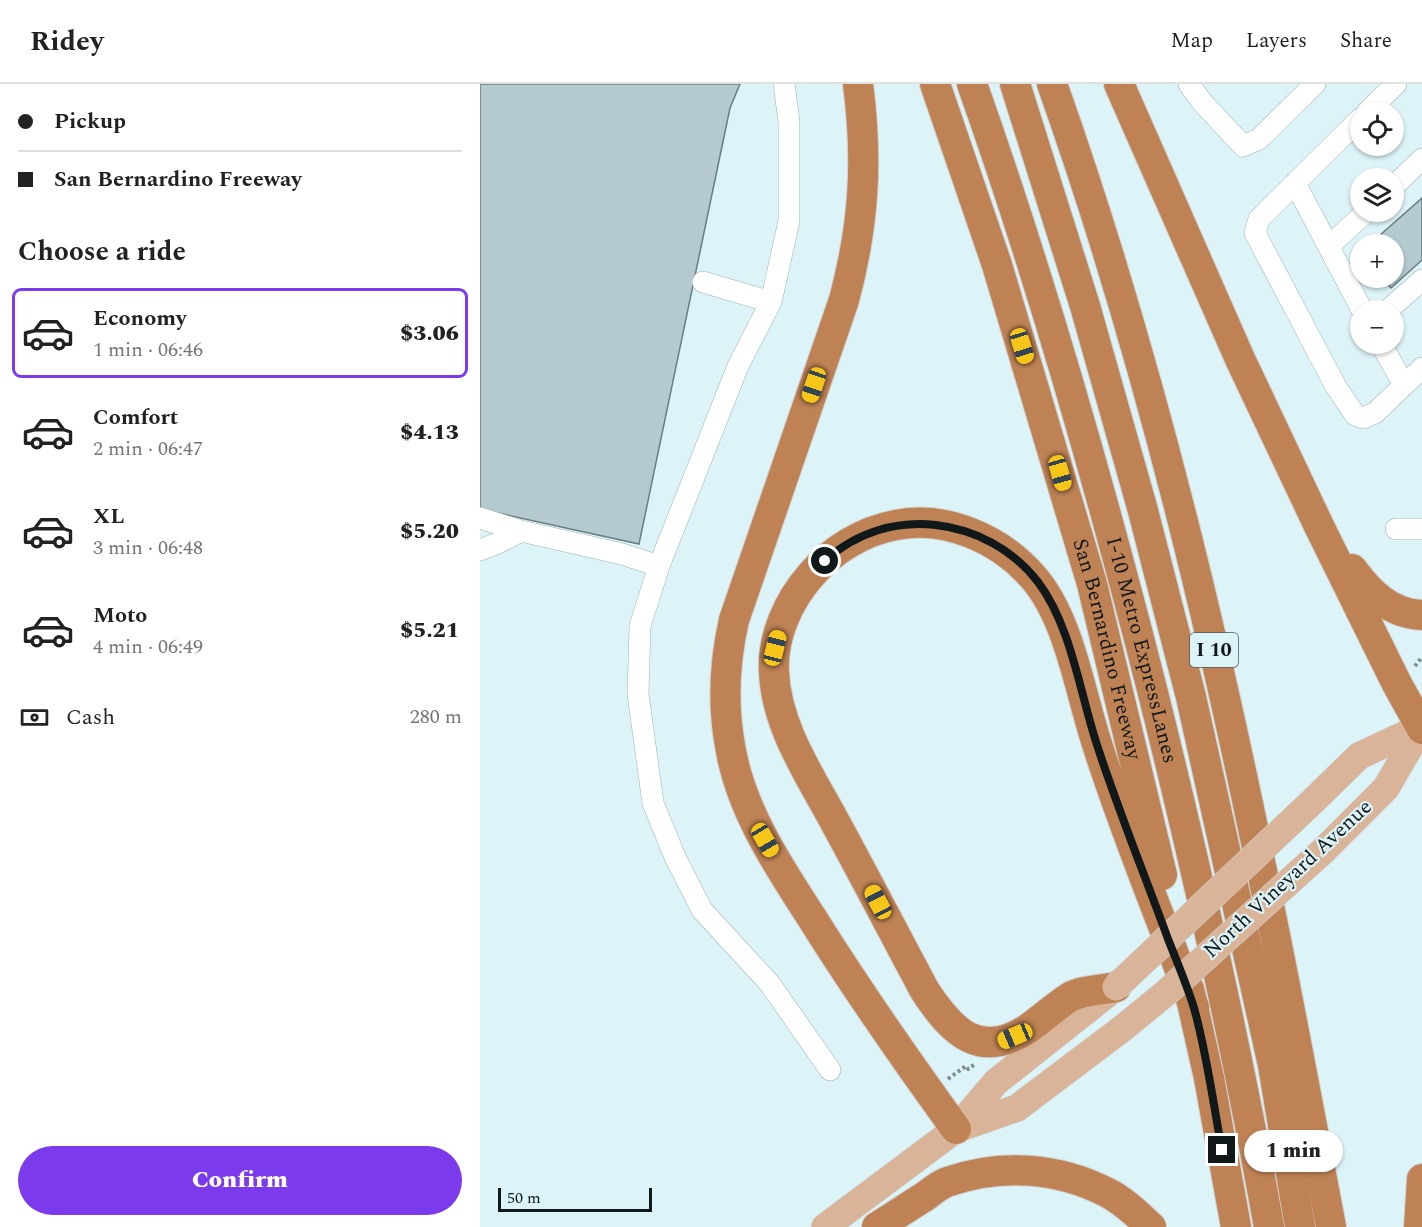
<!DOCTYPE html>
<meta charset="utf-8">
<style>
:root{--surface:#fff;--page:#f6f6f6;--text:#222;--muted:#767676;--line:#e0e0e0;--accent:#7c3aed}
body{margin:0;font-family:Spectral,serif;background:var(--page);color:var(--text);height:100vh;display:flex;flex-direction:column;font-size:22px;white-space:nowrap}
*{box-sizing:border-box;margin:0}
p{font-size:20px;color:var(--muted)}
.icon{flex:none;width:33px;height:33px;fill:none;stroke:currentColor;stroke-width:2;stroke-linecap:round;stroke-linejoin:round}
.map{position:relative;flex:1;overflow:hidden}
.details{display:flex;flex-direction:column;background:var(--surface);width:480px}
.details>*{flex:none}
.guide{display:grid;align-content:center;height:132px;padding:0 18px;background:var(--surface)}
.controls{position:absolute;left:870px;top:18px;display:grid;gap:12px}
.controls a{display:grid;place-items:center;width:54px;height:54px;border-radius:50%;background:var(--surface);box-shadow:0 2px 4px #0004;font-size:30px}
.scale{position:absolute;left:18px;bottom:15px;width:154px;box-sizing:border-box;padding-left:6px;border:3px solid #10181a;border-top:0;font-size:16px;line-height:21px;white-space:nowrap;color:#10181a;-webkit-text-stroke:4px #dcf3f7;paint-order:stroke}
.end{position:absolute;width:27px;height:27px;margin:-14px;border:8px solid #10181a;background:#fff;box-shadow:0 0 0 3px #fff}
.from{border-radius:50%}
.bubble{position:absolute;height:42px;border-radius:21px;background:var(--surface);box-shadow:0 2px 4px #0004;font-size:20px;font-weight:800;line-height:42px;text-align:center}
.car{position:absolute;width:18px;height:36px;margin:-18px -9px;border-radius:8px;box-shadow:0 0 4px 2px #0007;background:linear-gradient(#f5c518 24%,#345 0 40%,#f5c518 0 76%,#345 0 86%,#f5c518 0)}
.guide b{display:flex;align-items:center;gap:21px;height:57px;font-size:22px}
.guide b+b{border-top:2px solid var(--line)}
.guide i{width:15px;height:15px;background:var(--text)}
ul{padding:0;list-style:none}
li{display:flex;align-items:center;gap:18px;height:90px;margin:0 12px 9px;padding:0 6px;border:3px solid transparent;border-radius:9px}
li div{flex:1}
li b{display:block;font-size:22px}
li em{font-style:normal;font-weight:800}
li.on{border-color:var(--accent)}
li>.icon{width:54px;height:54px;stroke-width:1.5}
h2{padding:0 18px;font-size:27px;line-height:72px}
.pay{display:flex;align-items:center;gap:15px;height:66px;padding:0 18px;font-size:22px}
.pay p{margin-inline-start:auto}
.cta{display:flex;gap:12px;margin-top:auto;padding:12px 18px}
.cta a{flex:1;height:69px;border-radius:36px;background:var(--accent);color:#fff;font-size:24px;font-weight:800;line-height:69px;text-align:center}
header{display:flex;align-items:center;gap:36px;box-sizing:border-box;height:84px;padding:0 30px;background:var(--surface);border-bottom:2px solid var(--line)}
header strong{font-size:28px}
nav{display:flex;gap:33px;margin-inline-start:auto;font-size:21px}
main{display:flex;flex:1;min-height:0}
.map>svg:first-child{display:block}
.building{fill:#b4cace;stroke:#697e82;stroke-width:1.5}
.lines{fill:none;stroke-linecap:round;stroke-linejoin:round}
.minor-casing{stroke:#9cb2b6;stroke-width:22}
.major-casing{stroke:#cfd1d1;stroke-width:28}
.highway-casing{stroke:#cfd1d1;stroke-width:32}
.path{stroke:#7d8d90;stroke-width:4;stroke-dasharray:3 3;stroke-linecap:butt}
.minor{stroke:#fff;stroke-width:21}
.major{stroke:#d9b499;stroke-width:27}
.highway{stroke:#bf8255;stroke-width:30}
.major-bridge-casing{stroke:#cfd1d1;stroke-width:28;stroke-linecap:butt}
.major-bridge{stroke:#d9b499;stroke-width:27}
.route{stroke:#10181a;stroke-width:8}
.labels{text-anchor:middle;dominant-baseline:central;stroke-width:4.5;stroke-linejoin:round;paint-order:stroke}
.shield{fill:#dcf3f7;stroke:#4d5a5c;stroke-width:1.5}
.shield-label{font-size:20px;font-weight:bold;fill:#10181a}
.street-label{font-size:21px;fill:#10181a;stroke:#dcf3f7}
</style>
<header>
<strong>Ridey</strong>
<nav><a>Map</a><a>Layers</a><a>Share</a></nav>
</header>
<main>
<section class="details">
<div class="guide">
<b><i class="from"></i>Pickup</b>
<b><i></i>San Bernardino Freeway</b>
</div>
<h2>Choose a ride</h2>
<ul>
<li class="on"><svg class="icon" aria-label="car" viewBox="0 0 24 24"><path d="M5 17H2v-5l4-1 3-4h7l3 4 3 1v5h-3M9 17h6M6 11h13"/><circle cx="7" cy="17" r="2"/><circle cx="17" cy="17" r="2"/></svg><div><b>Economy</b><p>1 min · 06:46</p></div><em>$3.06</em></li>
<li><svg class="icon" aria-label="car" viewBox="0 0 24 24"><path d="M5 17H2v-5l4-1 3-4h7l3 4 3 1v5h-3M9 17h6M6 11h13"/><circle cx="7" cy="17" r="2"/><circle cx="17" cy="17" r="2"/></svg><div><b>Comfort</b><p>2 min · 06:47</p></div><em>$4.13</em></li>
<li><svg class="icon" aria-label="car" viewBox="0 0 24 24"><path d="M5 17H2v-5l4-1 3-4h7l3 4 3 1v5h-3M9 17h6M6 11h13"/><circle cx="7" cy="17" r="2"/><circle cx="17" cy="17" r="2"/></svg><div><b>XL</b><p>3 min · 06:48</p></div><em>$5.20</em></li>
<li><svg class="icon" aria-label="car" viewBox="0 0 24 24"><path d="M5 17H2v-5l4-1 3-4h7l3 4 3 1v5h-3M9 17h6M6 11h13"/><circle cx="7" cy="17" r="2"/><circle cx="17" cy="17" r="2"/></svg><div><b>Moto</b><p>4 min · 06:49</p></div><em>$5.21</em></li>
</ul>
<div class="pay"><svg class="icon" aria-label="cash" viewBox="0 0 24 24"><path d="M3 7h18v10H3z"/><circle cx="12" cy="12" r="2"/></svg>Cash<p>280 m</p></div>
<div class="cta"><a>Confirm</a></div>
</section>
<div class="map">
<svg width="942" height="1143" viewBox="0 0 942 1143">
<rect width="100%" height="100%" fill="#dcf3f7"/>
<path class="building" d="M0 0H260L250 24 159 460 0 425Z
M942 114V176L911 204 902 194H914V160H890Z"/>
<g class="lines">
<g class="minor-casing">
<path id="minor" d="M709 0 722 18 763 62 779 55 835 0
M887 28 916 0
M880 35 779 135 775 149 855 301 875 331 883 334 895 329 942 284
M815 99 882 226
M914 102 942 75
M849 162 886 128
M223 198 291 218
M908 226 942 196
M901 260 924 301
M0 434 41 447
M916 445H942
M0 466 18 459 41 447 142 470 179 482 160 542 158 610 173 719 195 773 222 826 290 900 350 986
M179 482 258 282 291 218 309 137V38L304 0"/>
</g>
<g class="major-casing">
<path id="major" d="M833 717 879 672 941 643
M843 767 906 704 942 642
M477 1045 537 1024 643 944
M345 1143 476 1045 516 998 636 903"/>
</g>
<g class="highway-casing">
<g id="highway">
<path d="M378 0C388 77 384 141 364 216L254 536C244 580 242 622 251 667 262 728 299 783 332 834 377 906 426 976 476 1045"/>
<path id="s1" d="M455 0 517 181 612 500 682 791"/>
<path id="s2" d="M492 0C563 200 621 404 673 609 717 786 757 963 789 1143"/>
<path d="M535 0 605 222 662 423 711 613 793 981 820 1143"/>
<path d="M572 0C704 371 779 758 851 1143"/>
<path d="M639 0 760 275 839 442 917 600 942 645"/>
<path d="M872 485C889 508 910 530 942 531"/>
<path d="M636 903C622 906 602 906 590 913 576 922 563 934 549 944 500 977 472 948 445 907 415 851 386 795 356 740 331 693 296 643 294 588 292 553 308 517 331 491 352 466 383 447 416 441 466 431 520 455 553 493 590 535 600 610 618 663 646 751 682 837 714 923"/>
<path d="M709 905 729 994 756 1143"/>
<path d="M397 1143C413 1133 428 1123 444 1113 451 1108 459 1101 467 1098 520 1079 578 1083 628 1109 644 1117 658 1131 671 1143"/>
<path d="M939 1143 942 1095"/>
</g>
</g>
<path class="path" d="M935 582 942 573
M468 995 486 982 488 985 495 980"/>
<use href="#minor" class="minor"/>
<use href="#major" class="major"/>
<use href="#highway" class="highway"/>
<g class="major-bridge-casing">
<path id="major-bridge" d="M636 903 833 717
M643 944 687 908 843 767"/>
</g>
<use href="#major-bridge" class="major-bridge"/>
</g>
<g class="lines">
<path class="route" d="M345 477C407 419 507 432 558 498 592 543 600 611 618 664 639 728 665 792 688 855 697 878 707 901 714 924 727 970 733 1019 742 1066"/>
</g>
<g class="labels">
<rect class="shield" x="710" y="549" width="48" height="34" rx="4.5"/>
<g class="shield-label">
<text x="734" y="566">I 10</text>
</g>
<g class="street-label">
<text stroke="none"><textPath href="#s1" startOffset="591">San Bernardino Freeway</textPath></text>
<text stroke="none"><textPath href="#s2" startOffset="591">I-10 Metro ExpressLanes</textPath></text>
<text transform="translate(808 795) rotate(-43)">North Vineyard Avenue</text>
</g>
</g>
</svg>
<div class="controls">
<a><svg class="icon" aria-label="locate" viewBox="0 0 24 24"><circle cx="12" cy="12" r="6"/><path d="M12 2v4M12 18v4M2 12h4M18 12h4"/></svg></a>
<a><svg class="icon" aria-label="layers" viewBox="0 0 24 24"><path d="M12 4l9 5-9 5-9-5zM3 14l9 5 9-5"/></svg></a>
<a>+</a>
<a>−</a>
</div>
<div class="scale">50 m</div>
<i class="end from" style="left:345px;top:477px"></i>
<i class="end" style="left:742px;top:1066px"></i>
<div class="bubble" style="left:764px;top:1046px;width:99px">1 min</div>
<i class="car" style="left:542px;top:262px;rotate:163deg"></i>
<i class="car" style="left:334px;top:301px;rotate:199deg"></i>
<i class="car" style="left:580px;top:389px;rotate:164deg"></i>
<i class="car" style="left:295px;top:564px;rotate:14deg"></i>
<i class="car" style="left:285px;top:756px;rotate:150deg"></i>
<i class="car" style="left:398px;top:818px;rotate:332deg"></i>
<i class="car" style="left:535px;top:952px;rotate:247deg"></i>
</div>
</main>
